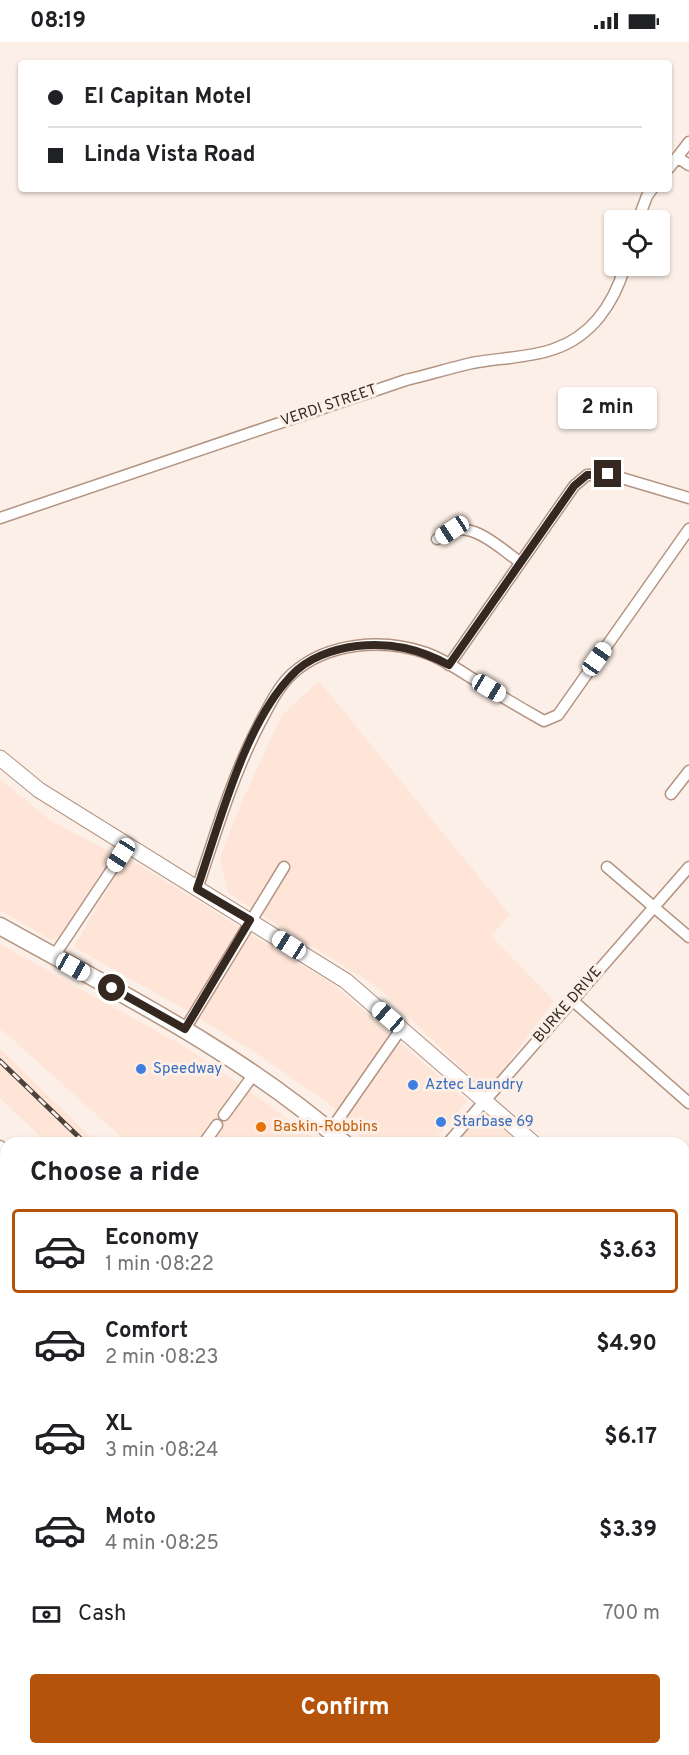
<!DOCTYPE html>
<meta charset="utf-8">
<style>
:root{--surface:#fff;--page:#f6f6f6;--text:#202124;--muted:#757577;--line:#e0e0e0;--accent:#b45309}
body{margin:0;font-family:Overpass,sans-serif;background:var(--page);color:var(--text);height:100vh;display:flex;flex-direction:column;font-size:22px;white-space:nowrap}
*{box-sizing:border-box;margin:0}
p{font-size:20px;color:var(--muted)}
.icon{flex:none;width:33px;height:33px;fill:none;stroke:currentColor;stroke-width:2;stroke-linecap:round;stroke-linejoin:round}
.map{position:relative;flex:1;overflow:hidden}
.details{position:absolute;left:0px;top:1095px;width:690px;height:618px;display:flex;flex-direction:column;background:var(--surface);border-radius:18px 18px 0 0;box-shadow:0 2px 4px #0004}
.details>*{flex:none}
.banner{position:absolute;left:18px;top:18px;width:654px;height:132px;border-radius:6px;box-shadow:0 2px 4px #0004;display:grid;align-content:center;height:132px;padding:0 30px;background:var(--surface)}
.controls{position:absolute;left:604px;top:168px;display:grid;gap:12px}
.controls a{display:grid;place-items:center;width:66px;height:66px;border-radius:6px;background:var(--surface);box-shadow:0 2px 4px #0004;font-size:30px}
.end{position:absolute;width:27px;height:27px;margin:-14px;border:8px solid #342821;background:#fff;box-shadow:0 0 0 3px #fff}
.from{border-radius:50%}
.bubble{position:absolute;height:42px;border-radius:6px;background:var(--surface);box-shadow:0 2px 4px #0004;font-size:20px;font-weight:700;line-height:42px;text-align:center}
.car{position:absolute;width:18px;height:36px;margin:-18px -9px;border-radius:8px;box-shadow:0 0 4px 2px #0007;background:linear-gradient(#fff 24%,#345 0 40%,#fff 0 76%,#345 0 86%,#fff 0)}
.banner b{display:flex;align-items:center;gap:21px;height:57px;font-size:22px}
.banner b+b{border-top:2px solid var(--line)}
.banner i{width:15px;height:15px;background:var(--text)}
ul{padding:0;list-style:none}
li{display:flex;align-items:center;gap:18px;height:84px;margin:0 12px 9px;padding:0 18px;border:3px solid transparent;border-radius:6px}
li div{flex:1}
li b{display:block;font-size:22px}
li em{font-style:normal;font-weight:700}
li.selected{border-color:var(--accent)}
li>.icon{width:54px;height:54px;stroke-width:1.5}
h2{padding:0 30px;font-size:27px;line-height:72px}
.pay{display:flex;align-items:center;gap:15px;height:66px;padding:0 30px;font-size:22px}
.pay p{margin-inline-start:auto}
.primary-button{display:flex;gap:12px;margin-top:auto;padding:12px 30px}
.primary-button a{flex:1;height:69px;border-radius:6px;background:var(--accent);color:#fff;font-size:24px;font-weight:700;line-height:69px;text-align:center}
.status{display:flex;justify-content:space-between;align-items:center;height:42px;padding:0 30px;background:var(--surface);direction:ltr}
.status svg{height:16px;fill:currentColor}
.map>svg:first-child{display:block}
.built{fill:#fee5d7}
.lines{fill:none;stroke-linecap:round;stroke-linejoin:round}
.stream{stroke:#67c1cb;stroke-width:3}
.street-casing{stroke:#b39482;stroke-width:13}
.secondary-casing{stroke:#b39482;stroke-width:17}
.primary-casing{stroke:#b39482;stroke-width:19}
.highway-casing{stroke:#b39482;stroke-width:20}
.street{stroke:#fff;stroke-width:10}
.secondary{stroke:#fff;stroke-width:15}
.primary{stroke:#fff;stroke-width:16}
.highway{stroke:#fff;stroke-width:18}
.rail-casing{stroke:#4e423b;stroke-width:5}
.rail{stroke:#fcefe7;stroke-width:3;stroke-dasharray:9;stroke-linecap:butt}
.route{stroke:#342821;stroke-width:8}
.shop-dot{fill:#3f7fe0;stroke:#fcefe7;stroke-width:2}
.food-dot{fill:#e8710a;stroke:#fcefe7;stroke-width:2}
.labels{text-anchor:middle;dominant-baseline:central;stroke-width:6;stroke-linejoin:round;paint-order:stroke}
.street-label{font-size:15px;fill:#342821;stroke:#fcefe7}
.shop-label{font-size:15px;fill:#366cbe;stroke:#fcefe7;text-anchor:start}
.food-label{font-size:15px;fill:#c56008;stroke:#fcefe7;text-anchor:start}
</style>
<div class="status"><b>08:19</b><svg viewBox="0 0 49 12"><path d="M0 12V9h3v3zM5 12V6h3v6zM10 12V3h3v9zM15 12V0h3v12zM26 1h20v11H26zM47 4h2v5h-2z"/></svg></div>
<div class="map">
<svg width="689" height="1713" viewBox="0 0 689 1713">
<rect width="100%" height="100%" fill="#fcefe7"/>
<path class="built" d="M319 639 510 873 491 894 554 959 486 1050 379 946 255 869 228 850 220 816 244 755 282 673Z
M0 737 51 779 113 811 61 895 51 898 0 868Z
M126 815 334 943 467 1059 432 1101H368L346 1082 333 1065 262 1015 181 965 77 907 75 903Z
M0 902 185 1005 241 1043 321 1101H128L0 986Z
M0 1007 97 1101H47L0 1056Z
M485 1059 533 1101H448Z
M689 1170V1600L684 1595V1176Z"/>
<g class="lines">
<path class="stream" d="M684 1610 689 1615
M592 1713 597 1707"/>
<g class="street-casing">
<path id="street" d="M677 115 689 123
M669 126 689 100
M638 178 647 154 652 147
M0 476 406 338C428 333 450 326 472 321 498 316 529 316 554 307 592 294 614 261 625 224
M437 497C442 494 448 489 453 488 478 483 502 508 520 520
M449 623 574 444 587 433 608 432 689 456
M671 752 689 729
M607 825 689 895
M197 847C216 791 232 734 260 681 269 664 278 645 292 632 327 600 383 596 426 611 441 616 456 626 470 635 494 650 519 665 544 679L558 673 689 487
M54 914 128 803
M572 958 689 1061
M185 987 284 825
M224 1073 254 1032
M330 1089 401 987
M204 1101 217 1083
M448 1101 689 825
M0 1104 6 1110"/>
</g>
<g class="secondary-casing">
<path id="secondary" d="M0 716 39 748 346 939 533 1101
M684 1176 689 1170
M684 1232 689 1237"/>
</g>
<g class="primary-casing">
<path id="primary" d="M0 884C118 950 241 1011 344 1101
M684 1399 689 1403
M204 1713 210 1707"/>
</g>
<g class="highway-casing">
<path id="highway" d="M0 1430 6 1433
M0 1461 6 1466
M0 1502 6 1507
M0 1573 6 1581
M128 1707 136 1713
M271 1707 279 1713
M327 1707 335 1713
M462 1707 468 1713"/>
</g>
<use href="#street" class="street"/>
<use href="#secondary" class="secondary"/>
<use href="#primary" class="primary"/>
<use href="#highway" class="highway"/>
<g class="rail-casing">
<path id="rail" d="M0 1019 85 1101
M684 1659 689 1663"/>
</g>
<use href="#rail" class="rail"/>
</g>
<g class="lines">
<path class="route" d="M112 946 185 987 250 878 197 847C219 783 244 683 291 634 307 616 333 607 357 604 391 600 419 607 449 623L574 444 587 433 608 432"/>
</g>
<g class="shop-dot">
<circle cx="141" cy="1027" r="6"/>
<circle cx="413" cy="1043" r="6"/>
<circle cx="441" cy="1080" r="6"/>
</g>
<circle class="food-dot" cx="261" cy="1085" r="6"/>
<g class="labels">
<g class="street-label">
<text transform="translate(329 364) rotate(-19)">VERDI STREET</text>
<text transform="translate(568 963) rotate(-49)">BURKE DRIVE</text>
</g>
<g class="shop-label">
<text x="153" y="1027">Speedway</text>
<text x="425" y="1043">Aztec Laundry</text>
<text x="453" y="1080">Starbase 69</text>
</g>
<g class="food-label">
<text x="273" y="1085">Baskin-Robbins</text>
</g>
</g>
</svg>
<div class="controls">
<a><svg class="icon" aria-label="locate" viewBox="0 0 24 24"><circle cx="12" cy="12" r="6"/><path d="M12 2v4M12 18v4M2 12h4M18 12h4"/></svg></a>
</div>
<i class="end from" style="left:112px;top:946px"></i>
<i class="end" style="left:608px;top:432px"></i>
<div class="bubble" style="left:558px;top:345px;width:99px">2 min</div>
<i class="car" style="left:452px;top:488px;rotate:237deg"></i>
<i class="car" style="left:597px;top:617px;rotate:35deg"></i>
<i class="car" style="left:489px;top:646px;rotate:121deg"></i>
<i class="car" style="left:121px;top:813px;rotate:213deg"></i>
<i class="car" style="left:289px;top:903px;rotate:302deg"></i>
<i class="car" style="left:73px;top:925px;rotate:119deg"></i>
<i class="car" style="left:388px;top:975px;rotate:311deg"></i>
<div class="banner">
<b><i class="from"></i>El Capitan Motel</b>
<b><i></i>Linda Vista Road</b>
</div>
<section class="details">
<h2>Choose a ride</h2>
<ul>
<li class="selected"><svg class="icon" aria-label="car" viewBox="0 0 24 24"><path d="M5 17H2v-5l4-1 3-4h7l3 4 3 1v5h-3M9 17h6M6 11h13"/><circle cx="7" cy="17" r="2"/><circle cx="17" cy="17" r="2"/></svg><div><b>Economy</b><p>1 min · 08:22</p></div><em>$3.63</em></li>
<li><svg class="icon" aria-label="car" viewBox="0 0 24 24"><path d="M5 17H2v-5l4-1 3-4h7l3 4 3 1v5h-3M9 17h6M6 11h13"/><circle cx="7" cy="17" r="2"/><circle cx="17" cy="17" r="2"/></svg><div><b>Comfort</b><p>2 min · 08:23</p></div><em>$4.90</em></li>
<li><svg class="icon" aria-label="car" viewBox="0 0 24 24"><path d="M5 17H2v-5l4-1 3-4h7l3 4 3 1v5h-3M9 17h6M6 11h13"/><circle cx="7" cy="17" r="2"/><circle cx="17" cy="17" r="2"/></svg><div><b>XL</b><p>3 min · 08:24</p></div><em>$6.17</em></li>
<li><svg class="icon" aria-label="car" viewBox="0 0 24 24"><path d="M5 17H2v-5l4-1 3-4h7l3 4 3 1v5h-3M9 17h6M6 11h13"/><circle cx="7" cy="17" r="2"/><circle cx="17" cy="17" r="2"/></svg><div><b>Moto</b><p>4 min · 08:25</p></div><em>$3.39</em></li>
</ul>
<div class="pay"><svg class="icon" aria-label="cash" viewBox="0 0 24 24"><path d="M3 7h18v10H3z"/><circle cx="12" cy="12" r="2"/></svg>Cash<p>700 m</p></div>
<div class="primary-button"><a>Confirm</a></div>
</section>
</div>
